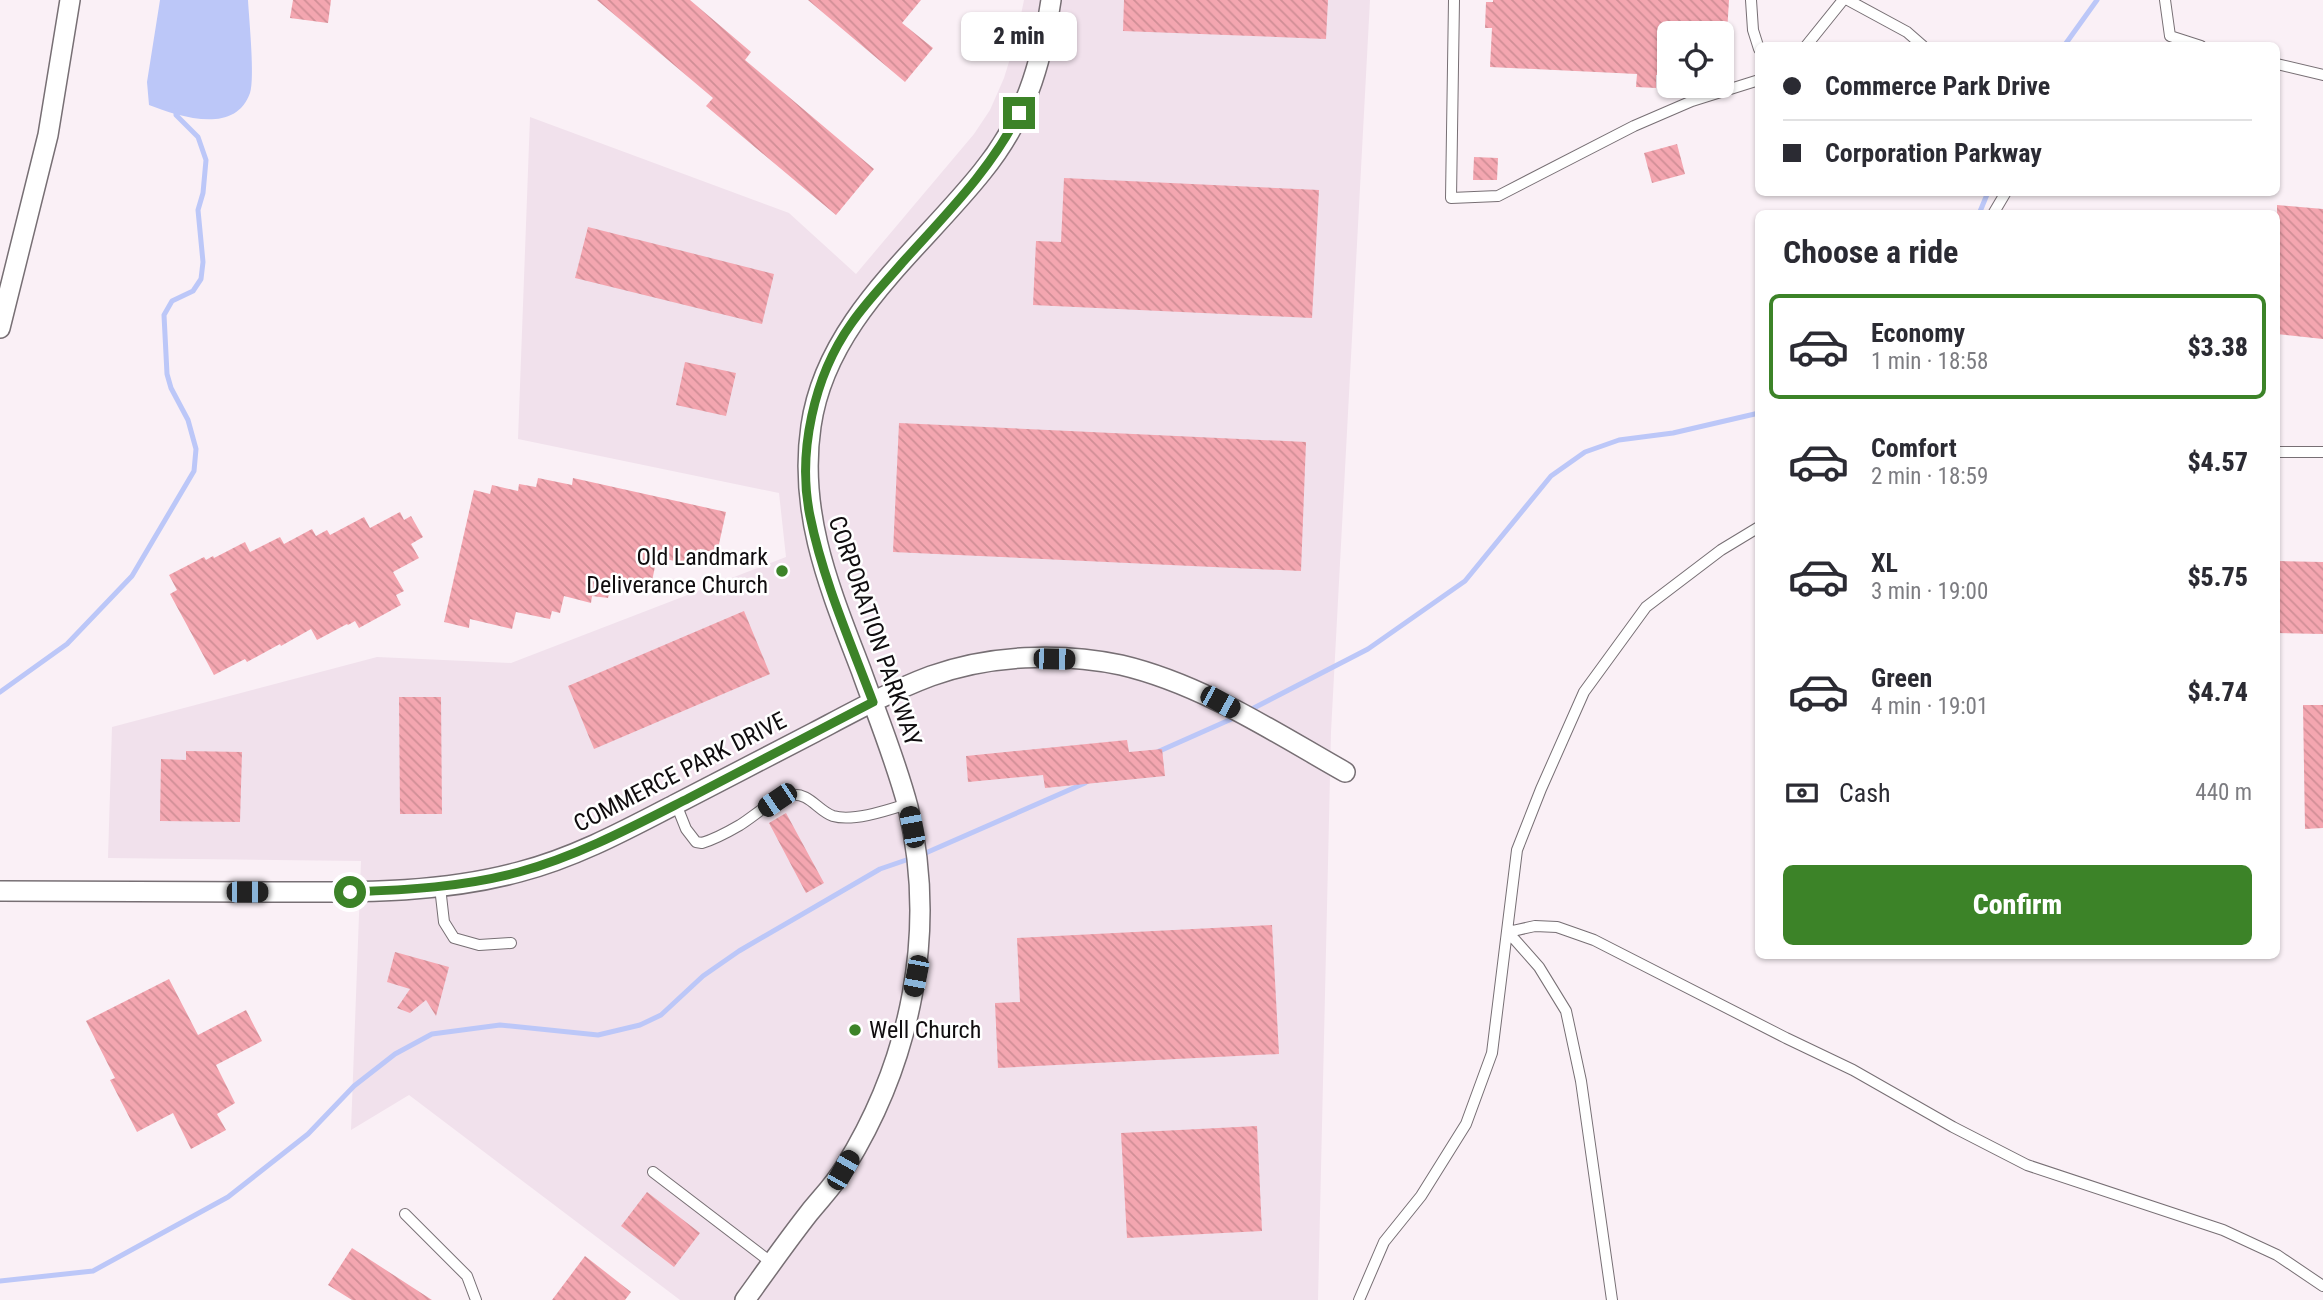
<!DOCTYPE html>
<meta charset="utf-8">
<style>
:root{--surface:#fff;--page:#f7f7f7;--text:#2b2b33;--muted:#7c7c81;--line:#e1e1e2;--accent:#3c8328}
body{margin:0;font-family:"Roboto Condensed",sans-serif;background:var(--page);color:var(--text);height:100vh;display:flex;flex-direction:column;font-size:26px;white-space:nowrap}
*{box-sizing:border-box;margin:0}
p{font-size:23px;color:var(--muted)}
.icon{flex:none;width:38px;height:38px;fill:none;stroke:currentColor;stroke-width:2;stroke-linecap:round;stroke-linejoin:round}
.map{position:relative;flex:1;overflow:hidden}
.side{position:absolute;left:1755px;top:210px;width:525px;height:749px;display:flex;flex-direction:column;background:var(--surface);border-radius:10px;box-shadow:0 2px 5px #0004}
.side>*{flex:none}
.hud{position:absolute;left:1755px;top:42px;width:525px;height:154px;border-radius:10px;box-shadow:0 2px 5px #0004;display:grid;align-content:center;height:154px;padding:0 28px;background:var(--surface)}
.buttons{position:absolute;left:1657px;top:21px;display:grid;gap:14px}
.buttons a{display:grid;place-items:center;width:77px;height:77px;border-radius:10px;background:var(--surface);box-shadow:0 2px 5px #0004;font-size:35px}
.end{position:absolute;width:32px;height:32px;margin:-16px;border:9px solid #3c8328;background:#fff;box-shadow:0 0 0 4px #fff}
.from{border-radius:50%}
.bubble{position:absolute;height:49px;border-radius:10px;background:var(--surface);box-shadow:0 2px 5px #0004;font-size:23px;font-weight:800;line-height:49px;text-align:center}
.car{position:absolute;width:21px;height:42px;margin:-21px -10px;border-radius:9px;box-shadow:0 0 5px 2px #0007;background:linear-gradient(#222 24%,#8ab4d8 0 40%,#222 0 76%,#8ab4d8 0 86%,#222 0)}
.hud b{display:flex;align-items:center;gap:24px;height:66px;font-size:26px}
.hud b+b{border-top:2px solid var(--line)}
.hud i{width:18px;height:18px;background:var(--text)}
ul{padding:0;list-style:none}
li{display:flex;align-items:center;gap:21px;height:105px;margin:0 14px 10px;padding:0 14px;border:4px solid transparent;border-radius:10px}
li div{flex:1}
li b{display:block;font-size:26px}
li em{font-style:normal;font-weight:800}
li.active{border-color:var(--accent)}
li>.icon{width:63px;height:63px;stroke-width:1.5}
h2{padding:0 28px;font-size:32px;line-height:84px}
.pay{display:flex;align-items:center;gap:18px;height:77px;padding:0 28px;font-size:26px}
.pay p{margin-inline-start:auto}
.button{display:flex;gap:14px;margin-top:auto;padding:14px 28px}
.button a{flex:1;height:80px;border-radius:10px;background:var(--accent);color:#fff;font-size:28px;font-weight:800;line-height:80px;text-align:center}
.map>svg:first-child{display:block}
.built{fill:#f1e1ec}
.water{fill:#bcc7f8}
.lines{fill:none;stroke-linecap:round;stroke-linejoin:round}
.stream{stroke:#bcc7f8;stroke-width:5}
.building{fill:url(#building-back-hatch)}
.lane-casing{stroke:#776f74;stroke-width:12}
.street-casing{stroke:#776f74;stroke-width:22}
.lane{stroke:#fff;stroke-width:10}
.street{stroke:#fff;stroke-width:19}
.route{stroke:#3c8328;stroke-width:9}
.poi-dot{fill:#3c8328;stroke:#fff;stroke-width:2.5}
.labels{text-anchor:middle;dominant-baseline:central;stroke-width:5;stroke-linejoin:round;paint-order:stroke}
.poi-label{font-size:24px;fill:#100d0f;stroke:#fff;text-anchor:end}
.street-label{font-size:24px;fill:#100d0f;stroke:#fff}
</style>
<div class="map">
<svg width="2323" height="1300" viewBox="0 0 2323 1300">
<defs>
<pattern id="building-back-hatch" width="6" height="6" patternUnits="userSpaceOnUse" patternTransform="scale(1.75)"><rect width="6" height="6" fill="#f4a6b0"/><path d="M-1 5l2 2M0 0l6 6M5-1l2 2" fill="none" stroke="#d08e96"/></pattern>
</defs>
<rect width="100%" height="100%" fill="#faf0f6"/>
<path class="built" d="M1024 0H1370L1331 732 1318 1300H680L409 1095 351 1130 361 861 108 858 112 727 377 657 511 663 786 557 779 493 518 439 530 117 789 213 856 274 974 134 990 110 1004 78 1016 39Z"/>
<path class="water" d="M160 0H248C249 19 255 78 250 93 235 136 178 116 149 105L147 82Z"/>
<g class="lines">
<path class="stream" d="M2064 46 2097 0
M1979 214 1988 192
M0 692 67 644 132 576 194 471 196 449 188 420 171 388 167 374 164 315 172 301 193 291 201 279 203 262 198 210 203 193 206 160 198 137 176 115V111
M1248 711 1368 649 1465 581 1551 476 1585 452 1619 440 1673 433 1759 413
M1155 753 1236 717
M921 855 1085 783
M0 1281 93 1271 228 1197 308 1134 354 1086 395 1054 432 1034 500 1025 598 1035 640 1025 661 1015 703 976 739 951 880 869 912 858"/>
</g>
<path class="building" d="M293 0H331L328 23 290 18Z
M597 0H690L751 52 745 60 874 169 836 215 706 106 713 98Z
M808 0H921L902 23 933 48 905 82Z
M1124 0H1328L1326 39 1123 31Z
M1493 0H1729L1727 33H1670V76L1656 75V88L1636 87 1637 74 1490 67 1492 28H1485L1486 2H1493Z
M1677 144 1685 174 1652 183 1644 153Z
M1474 157 1498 158 1497 180H1473Z
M1064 178 1319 190 1312 318 1033 305 1036 241 1061 242Z
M2277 205 2323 209V339L2277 334Z
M588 227 774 274 762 324 575 278Z
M685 362 736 373 726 416 676 405Z
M899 423 1306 442 1301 571 893 552Z
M538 478 572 485 573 478 726 512 717 553 700 549 698 557 694 556 692 565 657 557 652 581 639 579 637 588 612 582 608 598 592 596 591 603 564 596 560 613 552 611 550 619 516 612 512 629 470 619 469 628 444 622 474 490 490 494 492 485 518 491 519 484 536 487Z
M400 512 404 520 411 516 423 537 411 544 419 558 393 572 404 591 396 595 401 605 359 628 355 621 348 625 347 624 317 640 311 629 281 646 280 644 247 662 245 659 214 675 170 594 177 590 169 575 204 557 206 560 213 556 214 558 245 542 250 552 280 537 284 544 312 529 316 536 327 530 330 535 364 517 370 528Z
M2277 561 2323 562V634L2277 633Z
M744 611 770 674 594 749 568 686Z
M399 697H441L442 814H400Z
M2303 705H2323V828L2305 829Z
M1127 740 1129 752 1162 749 1165 776 1045 788 1043 775 968 782 966 756Z
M186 751 242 752 240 822 160 821 161 759 186 760Z
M786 813 824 883 806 893 769 823Z
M1272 925 1279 1054 998 1068 995 1003 1020 1002 1017 938Z
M395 952 449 967 436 1016 426 1000 410 1013 397 1008 410 989 387 982Z
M169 979 198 1035 246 1010 262 1041 216 1065 235 1103 217 1114 226 1130 191 1149 173 1113 137 1132 110 1080 115 1078 86 1021Z
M1257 1126 1262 1231 1127 1238 1121 1133Z
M647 1192 700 1233 674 1267 621 1226Z
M352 1248 432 1300H352L328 1285Z
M585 1256 631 1292 625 1300H552Z"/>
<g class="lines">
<g class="lane-casing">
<path id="lane" d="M1454 0 1451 198 1498 196 1634 126 1692 101 1759 80
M1751 0 1753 30 1759 49
M1848 0 1907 32 1923 46
M2165 0 2170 36 2201 46
M1806 46 1843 0
M2277 64 2323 75
M1993 214 2006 192
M2277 452H2323
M676 804 686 829 696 842 702 843C715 839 728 832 740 825 756 815 773 798 791 795 809 792 818 811 833 816 853 822 888 810 907 804
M440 887 444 922 454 938 479 945 511 943
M653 1172 772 1263
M405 1214 467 1276 476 1300
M1359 1300 1384 1242 1421 1196 1466 1124 1492 1053 1517 850 1541 789 1584 692 1646 607 1721 550 1759 527
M1612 1300 1581 1081 1566 1011 1539 967 1508 932 1535 926 1557 927 1594 940 1786 1038 1853 1070 1953 1127 2027 1165 2223 1230 2277 1255 2323 1286"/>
</g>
<g class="street-casing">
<path id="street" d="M0 328 48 135 70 0
M0 891C90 891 181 892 271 892 354 892 438 894 519 872 574 858 626 830 676 804 722 780 769 756 815 732 853 712 891 691 931 676 989 655 1060 652 1121 665 1202 684 1274 732 1345 772
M745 1300C766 1271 787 1241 809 1213 821 1198 835 1184 845 1167 912 1059 937 931 908 807 896 761 877 715 861 670 830 589 798 514 811 426 826 320 919 251 982 172 1025 119 1041 66 1051 0"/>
</g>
<use href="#lane" class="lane"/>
<use href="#street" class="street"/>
</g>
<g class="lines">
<path class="route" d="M350 892C407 890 463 887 519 872 578 856 634 826 689 798 750 766 812 734 873 702 850 641 823 580 810 516 797 453 814 376 851 324 866 302 885 283 902 263 944 216 991 170 1019 113"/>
</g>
<g class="poi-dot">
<circle cx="782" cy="571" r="7"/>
<circle cx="855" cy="1030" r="7"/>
</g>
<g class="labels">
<g class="poi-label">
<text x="768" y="557">Old Landmark<tspan x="768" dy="28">Deliverance Church</tspan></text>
<text x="869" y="1030" text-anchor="start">Well Church</text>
</g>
<g class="street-label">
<text transform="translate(875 631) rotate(71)">CORPORATION PARKWAY</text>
<text transform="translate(680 772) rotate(-27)">COMMERCE PARK DRIVE</text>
</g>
</g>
</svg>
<div class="buttons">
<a><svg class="icon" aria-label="locate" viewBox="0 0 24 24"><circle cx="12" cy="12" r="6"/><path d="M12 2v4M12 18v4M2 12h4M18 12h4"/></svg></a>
</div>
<i class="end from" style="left:350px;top:892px"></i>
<i class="end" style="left:1019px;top:113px"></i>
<div class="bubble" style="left:961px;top:12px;width:116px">2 min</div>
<i class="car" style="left:1054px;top:659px;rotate:91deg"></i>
<i class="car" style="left:1220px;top:702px;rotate:119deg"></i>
<i class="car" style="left:777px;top:800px;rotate:236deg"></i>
<i class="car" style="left:912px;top:827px;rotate:349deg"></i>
<i class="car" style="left:247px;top:892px;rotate:90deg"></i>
<i class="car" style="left:916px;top:976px;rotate:191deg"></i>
<i class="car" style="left:843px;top:1170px;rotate:30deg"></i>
<div class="hud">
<b><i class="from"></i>Commerce Park Drive</b>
<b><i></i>Corporation Parkway</b>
</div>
<section class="side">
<h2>Choose a ride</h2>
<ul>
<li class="active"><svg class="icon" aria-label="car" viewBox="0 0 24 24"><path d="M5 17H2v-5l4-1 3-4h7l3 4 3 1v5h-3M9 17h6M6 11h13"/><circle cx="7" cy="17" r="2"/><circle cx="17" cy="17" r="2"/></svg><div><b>Economy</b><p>1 min · 18:58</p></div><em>$3.38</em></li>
<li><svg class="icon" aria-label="car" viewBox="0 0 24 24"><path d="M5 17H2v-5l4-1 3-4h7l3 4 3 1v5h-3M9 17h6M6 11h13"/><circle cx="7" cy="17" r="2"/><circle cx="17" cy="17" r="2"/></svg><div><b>Comfort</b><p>2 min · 18:59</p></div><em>$4.57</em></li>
<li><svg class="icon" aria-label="car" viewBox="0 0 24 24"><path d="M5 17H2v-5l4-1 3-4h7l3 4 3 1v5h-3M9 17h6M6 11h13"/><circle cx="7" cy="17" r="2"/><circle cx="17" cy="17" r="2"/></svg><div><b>XL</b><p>3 min · 19:00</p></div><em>$5.75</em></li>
<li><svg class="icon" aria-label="car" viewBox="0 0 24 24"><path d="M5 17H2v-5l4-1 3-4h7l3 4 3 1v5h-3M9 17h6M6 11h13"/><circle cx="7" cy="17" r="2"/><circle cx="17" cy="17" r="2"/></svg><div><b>Green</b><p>4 min · 19:01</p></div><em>$4.74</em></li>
</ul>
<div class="pay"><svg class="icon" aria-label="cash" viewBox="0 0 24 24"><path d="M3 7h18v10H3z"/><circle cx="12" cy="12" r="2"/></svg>Cash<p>440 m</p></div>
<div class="button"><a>Confirm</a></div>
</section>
</div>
